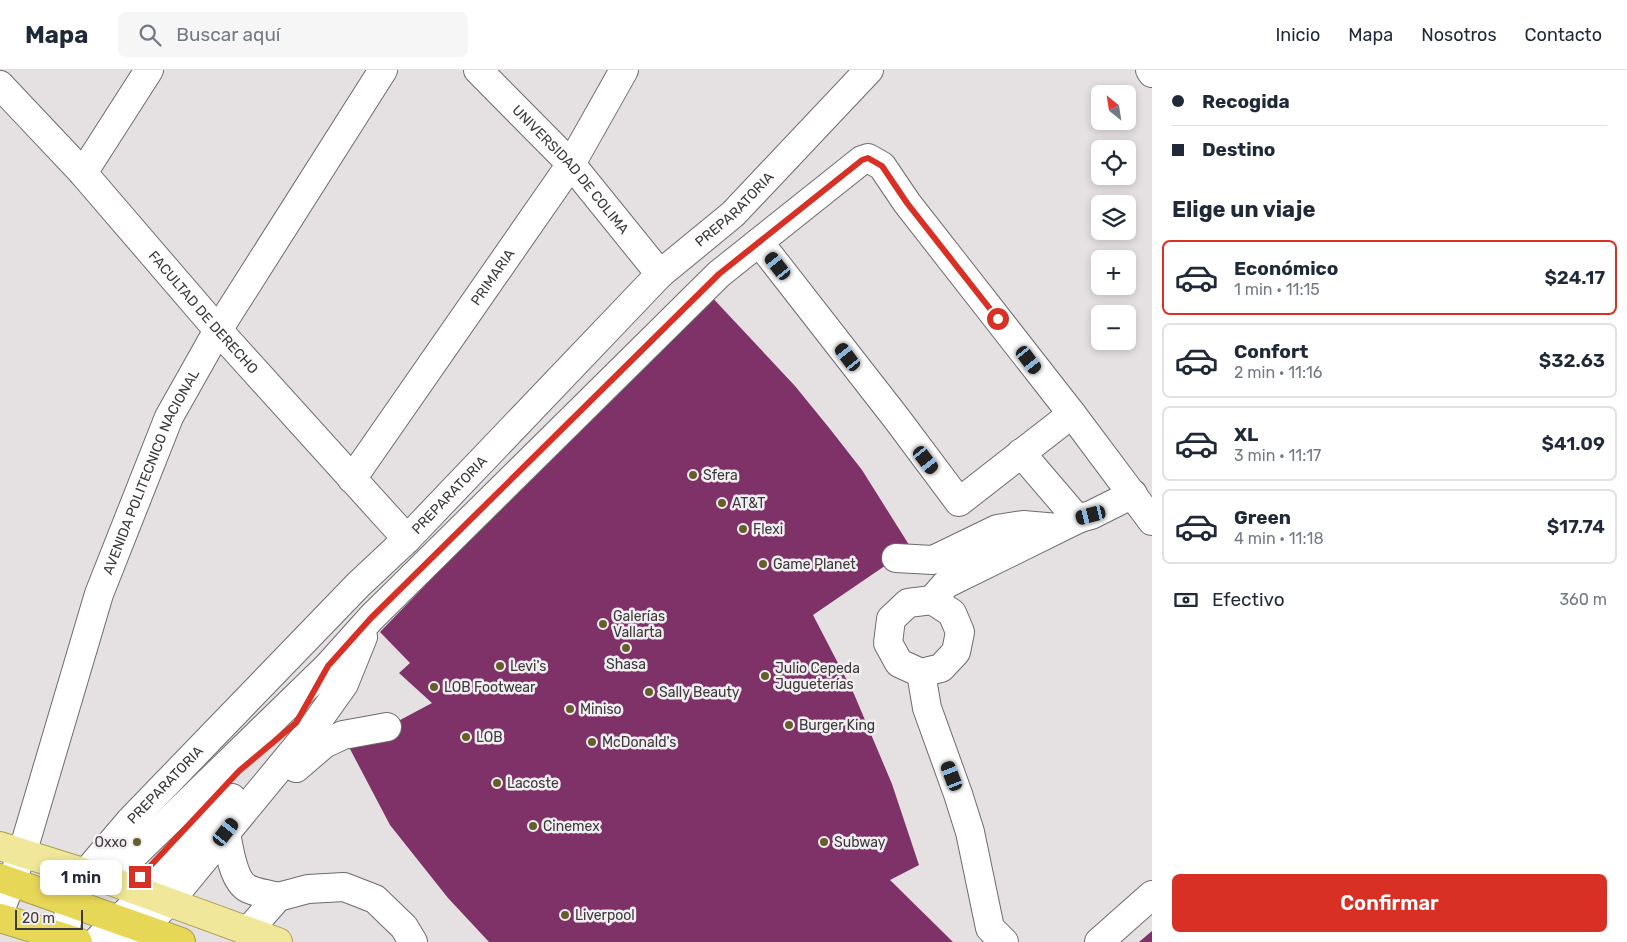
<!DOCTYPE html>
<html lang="es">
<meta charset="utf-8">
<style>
:root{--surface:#fff;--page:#f6f6f7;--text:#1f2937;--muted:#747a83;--line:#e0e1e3;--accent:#d93025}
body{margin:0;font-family:Rubik,sans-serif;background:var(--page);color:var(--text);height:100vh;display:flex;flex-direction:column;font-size:19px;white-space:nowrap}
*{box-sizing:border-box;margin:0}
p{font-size:16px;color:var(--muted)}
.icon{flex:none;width:28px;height:28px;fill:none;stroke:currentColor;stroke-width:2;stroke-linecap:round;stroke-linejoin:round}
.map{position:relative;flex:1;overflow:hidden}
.details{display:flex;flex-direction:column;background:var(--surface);width:475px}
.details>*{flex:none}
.top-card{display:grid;align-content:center;height:110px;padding:0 20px;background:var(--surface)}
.needle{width:32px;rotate:330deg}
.fabs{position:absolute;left:1091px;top:15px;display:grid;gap:10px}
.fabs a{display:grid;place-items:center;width:45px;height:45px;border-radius:8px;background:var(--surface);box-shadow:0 2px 8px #0003;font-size:25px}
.scale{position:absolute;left:15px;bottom:12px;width:68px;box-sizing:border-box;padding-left:5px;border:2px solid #3b393a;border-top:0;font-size:14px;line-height:18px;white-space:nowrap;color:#3b393a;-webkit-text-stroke:4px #f3eef1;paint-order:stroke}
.end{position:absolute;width:22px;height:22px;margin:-11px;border:6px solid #d93025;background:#fff;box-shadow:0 0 0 2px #fff}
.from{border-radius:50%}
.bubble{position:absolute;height:35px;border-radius:8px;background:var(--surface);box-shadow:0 2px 8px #0003;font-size:16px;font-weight:600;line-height:35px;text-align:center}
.car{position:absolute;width:15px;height:30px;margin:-15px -8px;border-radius:6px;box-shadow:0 0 4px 1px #0007;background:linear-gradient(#222 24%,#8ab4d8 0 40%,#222 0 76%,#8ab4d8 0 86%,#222 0)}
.top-card b{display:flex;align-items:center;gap:18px;height:48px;font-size:19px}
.top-card b+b{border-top:1px solid var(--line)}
.top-card i{width:12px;height:12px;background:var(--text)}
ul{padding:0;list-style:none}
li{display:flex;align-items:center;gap:15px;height:75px;margin:0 10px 8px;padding:0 10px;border:2px solid var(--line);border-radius:8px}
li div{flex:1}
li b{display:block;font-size:19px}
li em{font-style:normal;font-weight:600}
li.active{border-color:var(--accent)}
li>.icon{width:45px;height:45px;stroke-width:1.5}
h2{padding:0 20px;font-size:22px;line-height:60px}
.pay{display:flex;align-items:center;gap:12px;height:55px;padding:0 20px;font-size:19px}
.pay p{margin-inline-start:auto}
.primary-button{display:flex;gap:10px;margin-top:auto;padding:10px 20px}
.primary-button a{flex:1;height:58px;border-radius:8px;background:var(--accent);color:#fff;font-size:20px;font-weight:600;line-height:58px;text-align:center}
header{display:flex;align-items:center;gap:30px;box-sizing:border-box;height:70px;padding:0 25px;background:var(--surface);border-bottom:1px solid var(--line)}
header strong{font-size:24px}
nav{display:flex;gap:28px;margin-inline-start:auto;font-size:18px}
.search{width:350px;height:45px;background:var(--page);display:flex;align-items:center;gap:12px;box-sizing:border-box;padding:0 18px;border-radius:8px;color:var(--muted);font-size:19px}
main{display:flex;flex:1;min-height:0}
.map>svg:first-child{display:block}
.building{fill:#7f3268}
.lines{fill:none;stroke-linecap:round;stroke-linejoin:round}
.minor-casing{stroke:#6f6a6d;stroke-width:30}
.major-casing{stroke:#aba04d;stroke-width:30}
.highway-casing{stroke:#aba04d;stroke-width:30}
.minor{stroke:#fff;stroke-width:28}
.major{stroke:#f1e79a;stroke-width:28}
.highway{stroke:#e7d757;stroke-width:28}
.route{stroke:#d93025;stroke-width:6}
.poi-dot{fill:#655e2b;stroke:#f3eef1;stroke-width:2}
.labels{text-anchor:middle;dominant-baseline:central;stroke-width:5;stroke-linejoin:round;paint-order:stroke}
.street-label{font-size:14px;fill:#3b393a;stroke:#f3eef1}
.poi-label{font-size:14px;fill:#3b393a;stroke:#f3eef1;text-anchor:start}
</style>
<header>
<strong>Mapa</strong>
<div class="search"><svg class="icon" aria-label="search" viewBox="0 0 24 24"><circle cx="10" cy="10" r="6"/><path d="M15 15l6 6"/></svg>Buscar aquí</div>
<nav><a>Inicio</a><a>Mapa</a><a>Nosotros</a><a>Contacto</a></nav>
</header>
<main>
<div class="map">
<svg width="1152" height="872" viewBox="0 0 1152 872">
<rect width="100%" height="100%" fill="#e5e1e3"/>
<path class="building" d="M708 223 795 316 830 359 862 400 911 478 813 545 854 624 892 714 919 795 890 810 953 872H489L448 828 390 755 350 679 387 657 432 633 399 603 410 593 380 562Z
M1152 861V872H1139Z"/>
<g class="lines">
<g class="minor-casing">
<g id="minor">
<path id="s1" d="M478 0 571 94 660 204"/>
<path d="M1150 0 1152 3"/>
<path id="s2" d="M0 15 83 103 218 260 407 469"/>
<path d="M83 103 149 0"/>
<path d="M759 172 897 349 959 432 1072 344"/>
<path d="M1021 383 1074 445 1080 448 1091 445 1133 424"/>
<path id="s3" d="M352 409 571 94 624 0"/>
<path d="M896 488 933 490 997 459 1023 455 1058 458"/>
<path d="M932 530 952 543 960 562 956 582 941 598 921 603 899 593 888 573 891 549 908 533Z"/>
<path d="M932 530 946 514 1080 448"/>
<path d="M921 603 927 638 958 724 970 762 990 858 1004 872"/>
<path d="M296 698 324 674 343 665 387 657"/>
<path d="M226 763C229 778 233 810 247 818 255 823 269 824 278 827"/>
<path d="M108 810 328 596 371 548 719 204 862 90 868 88 882 96 907 133 1072 344 1152 451"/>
<path id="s4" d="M0 841 22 784 99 524 169 347 218 260 383 0"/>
<path d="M247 862 278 827 308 819 344 817 375 829 404 857 413 872"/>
<path id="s5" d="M65 872 64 867 71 833 85 804 130 751 358 515 407 469 660 204 733 144 869 0"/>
<path d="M96 872 145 824 232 728"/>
<path d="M127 872 168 833 314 656 344 614 363 567"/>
<path d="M1099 872 1152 825"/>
</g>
</g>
<g class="major-casing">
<path id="major" d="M0 776 108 810 278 872"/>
</g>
<g class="highway-casing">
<path id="highway" d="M0 808 181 872
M0 848 78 872"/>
</g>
<use href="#minor" class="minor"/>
<use href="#major" class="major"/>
<use href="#highway" class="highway"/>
</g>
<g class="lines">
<path class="route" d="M140 807 239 701 296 653 328 596 371 548 719 204 862 90 868 88 882 96 907 133 998 249"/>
</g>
<g class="poi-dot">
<circle cx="693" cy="405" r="5"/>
<circle cx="722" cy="433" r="5"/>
<circle cx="743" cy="459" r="5"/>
<circle cx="763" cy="494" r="5"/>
<circle cx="603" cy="554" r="5"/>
<circle cx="626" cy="578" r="5"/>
<circle cx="500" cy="596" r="5"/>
<circle cx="765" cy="606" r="5"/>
<circle cx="434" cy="617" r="5"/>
<circle cx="649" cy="622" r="5"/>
<circle cx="570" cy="639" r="5"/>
<circle cx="789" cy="655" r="5"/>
<circle cx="466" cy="667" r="5"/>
<circle cx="592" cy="672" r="5"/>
<circle cx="497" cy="713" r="5"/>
<circle cx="533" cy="756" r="5"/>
<circle cx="137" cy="772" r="5"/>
<circle cx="824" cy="772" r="5"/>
<circle cx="565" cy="845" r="5"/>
</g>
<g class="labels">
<g class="street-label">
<text stroke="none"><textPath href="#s1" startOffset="136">UNIVERSIDAD DE COLIMA</textPath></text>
<text stroke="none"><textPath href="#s5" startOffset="1002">PREPARATORIA</textPath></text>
<text stroke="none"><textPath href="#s3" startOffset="246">PRIMARIA</textPath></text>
<text stroke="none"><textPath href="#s2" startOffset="305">FACULTAD DE DERECHO</textPath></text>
<text stroke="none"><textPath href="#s4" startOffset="465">AVENIDA POLITECNICO NACIONAL</textPath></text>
<text stroke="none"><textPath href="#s5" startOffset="598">PREPARATORIA</textPath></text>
<text stroke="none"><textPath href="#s5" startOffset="192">PREPARATORIA</textPath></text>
</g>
<g class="poi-label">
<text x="703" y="405">Sfera</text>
<text x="732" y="433">AT&amp;T</text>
<text x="753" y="459">Flexi</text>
<text x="773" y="494">Game Planet</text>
<text x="613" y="546">Galerías<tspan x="613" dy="16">Vallarta</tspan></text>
<text x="626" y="594" text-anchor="middle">Shasa</text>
<text x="510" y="596">Levi's</text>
<text x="775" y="598">Julio Cepeda<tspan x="775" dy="16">Jugueterías</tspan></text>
<text x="444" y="617">LOB Footwear</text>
<text x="659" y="622">Sally Beauty</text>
<text x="580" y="639">Miniso</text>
<text x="799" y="655">Burger King</text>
<text x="476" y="667">LOB</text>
<text x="602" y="672">McDonald's</text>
<text x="507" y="713">Lacoste</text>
<text x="543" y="756">Cinemex</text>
<text x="127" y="772" text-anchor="end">Oxxo</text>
<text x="834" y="772">Subway</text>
<text x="575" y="845">Liverpool</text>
</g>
</g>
</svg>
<div class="fabs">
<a><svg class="needle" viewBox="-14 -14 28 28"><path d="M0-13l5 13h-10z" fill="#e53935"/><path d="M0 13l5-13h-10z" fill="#747a83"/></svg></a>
<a><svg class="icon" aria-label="locate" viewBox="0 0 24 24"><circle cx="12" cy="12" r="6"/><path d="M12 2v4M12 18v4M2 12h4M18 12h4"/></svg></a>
<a><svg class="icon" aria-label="layers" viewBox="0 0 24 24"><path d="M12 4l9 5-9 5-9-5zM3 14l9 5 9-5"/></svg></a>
<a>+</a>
<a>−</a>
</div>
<div class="scale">20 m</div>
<i class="end from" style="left:998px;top:249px"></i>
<i class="end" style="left:140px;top:807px"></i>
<div class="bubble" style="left:40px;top:790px;width:82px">1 min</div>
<i class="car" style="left:778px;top:196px;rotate:322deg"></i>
<i class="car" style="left:848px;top:287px;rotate:323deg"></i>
<i class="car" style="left:1029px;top:290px;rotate:143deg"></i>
<i class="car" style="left:926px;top:390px;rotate:143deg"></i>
<i class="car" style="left:1091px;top:445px;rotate:256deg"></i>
<i class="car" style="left:952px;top:706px;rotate:339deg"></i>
<i class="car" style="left:226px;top:762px;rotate:38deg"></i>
</div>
<section class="details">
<div class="top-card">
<b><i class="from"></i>Recogida</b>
<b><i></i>Destino</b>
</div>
<h2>Elige un viaje</h2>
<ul>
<li class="active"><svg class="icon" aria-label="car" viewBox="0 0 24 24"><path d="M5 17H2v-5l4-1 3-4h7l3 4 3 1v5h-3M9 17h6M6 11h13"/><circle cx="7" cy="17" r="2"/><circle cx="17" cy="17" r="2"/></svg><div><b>Económico</b><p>1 min · 11:15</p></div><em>$24.17</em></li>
<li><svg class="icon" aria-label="car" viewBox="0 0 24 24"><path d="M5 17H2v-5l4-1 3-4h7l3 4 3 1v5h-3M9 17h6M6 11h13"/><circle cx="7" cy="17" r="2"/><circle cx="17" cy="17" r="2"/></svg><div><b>Confort</b><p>2 min · 11:16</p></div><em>$32.63</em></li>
<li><svg class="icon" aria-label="car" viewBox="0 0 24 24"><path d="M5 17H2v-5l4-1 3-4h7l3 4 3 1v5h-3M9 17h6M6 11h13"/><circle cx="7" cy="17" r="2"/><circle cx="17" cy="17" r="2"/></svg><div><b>XL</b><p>3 min · 11:17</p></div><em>$41.09</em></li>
<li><svg class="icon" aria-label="car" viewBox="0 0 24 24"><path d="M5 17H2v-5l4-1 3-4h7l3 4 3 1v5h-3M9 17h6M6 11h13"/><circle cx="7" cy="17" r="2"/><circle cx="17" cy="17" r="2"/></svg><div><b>Green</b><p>4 min · 11:18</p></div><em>$17.74</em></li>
</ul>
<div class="pay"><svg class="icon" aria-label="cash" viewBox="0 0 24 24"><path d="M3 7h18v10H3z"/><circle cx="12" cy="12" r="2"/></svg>Efectivo<p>360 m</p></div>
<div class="primary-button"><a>Confirmar</a></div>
</section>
</main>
